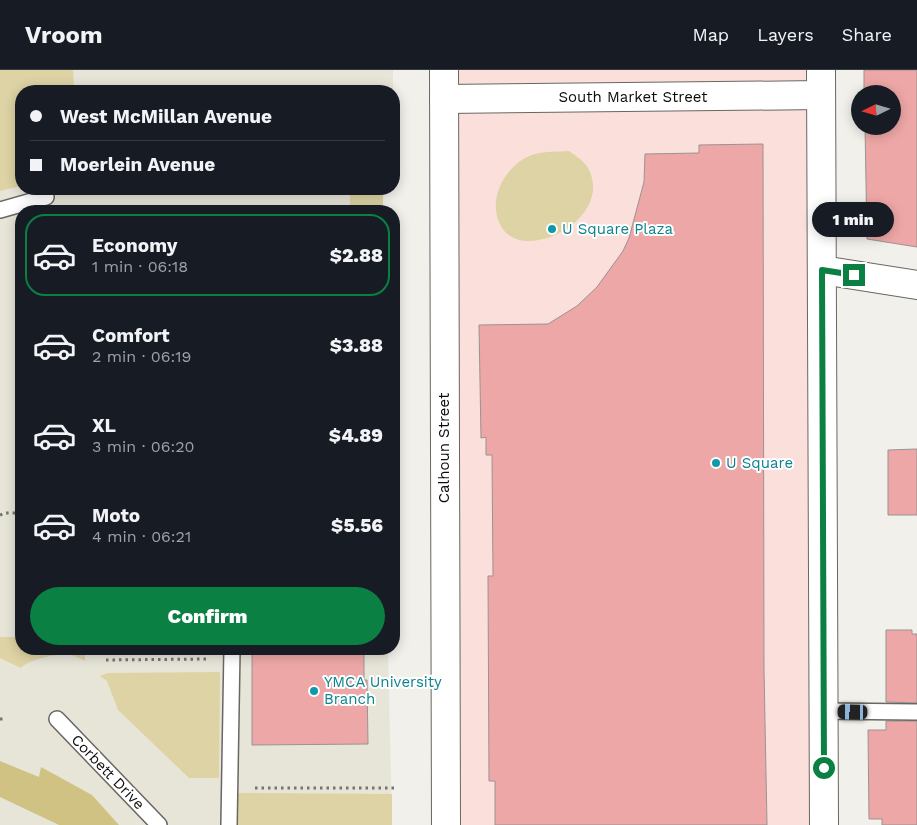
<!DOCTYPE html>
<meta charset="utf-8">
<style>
:root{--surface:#171b24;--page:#20242c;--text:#f1f3f6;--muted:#9ea1a6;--line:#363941;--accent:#0b8043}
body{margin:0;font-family:"Work Sans",sans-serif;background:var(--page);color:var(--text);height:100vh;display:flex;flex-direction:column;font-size:19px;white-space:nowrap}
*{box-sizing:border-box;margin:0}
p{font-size:16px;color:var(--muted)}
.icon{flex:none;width:28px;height:28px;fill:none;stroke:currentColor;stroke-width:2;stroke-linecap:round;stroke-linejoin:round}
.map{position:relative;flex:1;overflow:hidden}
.sheet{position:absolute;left:15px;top:135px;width:385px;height:450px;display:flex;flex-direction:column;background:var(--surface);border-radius:20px;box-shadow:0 2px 12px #0003}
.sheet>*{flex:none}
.guide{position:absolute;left:15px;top:15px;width:385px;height:110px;border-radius:20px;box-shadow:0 2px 12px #0003;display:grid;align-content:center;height:110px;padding:0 15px;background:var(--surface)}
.needle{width:32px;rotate:265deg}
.tools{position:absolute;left:851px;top:15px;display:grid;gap:10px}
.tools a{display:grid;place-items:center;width:50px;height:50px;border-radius:50%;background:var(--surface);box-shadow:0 2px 12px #0003;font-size:25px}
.end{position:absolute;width:22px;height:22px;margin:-11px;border:6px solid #0b8043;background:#fff;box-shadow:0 0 0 2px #fff}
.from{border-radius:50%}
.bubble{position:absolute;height:35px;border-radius:18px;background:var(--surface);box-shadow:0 2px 12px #0003;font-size:16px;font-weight:800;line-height:35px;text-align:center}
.car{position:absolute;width:15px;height:30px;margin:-15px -8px;border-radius:6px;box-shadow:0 0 4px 1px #0007;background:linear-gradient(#222 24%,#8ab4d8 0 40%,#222 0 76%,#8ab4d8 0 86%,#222 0)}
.guide b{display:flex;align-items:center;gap:18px;height:48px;font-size:19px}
.guide b+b{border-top:1px solid var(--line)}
.guide i{width:12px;height:12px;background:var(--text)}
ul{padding:9px 0 0;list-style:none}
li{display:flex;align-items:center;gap:15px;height:82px;margin:0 10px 8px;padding:0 5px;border:2px solid transparent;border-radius:20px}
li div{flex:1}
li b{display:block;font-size:19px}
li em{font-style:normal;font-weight:800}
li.on{border-color:var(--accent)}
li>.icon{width:45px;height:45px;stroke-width:1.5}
.button{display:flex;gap:10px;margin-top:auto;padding:10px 15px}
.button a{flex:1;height:58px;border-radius:30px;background:var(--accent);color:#fff;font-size:20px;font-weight:800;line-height:58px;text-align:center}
header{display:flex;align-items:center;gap:30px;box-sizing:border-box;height:70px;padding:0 25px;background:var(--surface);border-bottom:1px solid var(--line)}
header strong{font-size:24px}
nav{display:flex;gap:28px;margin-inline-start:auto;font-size:18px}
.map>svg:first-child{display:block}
.commercial{fill:#fadfda}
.built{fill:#e7e5d8}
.green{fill:#ded3a4}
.forest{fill:#d0c283}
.building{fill:#eda7a6;stroke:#999393}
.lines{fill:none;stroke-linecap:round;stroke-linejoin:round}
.lane-casing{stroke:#686763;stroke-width:18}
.street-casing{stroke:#686763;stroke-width:30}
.secondary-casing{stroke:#686763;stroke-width:30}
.path{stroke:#747470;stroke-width:3;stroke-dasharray:2.5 4;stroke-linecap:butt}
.lane{stroke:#fff;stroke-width:15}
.street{stroke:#fff;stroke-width:28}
.secondary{stroke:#fff;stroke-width:28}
.route{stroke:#0b8043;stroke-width:6}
.culture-dot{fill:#0f9aa8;stroke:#fff;stroke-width:2}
.labels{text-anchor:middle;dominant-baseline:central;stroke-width:4;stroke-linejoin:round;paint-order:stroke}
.street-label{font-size:15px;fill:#0c0c0a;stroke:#fff}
.culture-label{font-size:15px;fill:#0d838f;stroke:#fff;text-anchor:start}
</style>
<header>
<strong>Vroom</strong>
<nav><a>Map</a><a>Layers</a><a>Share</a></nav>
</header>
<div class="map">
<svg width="917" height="755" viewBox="0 0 917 755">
<rect width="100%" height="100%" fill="#f1f0eb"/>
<path class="commercial" d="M444 0H821L824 755H446Z"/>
<path class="built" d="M0 0H393V21H21V119H383V141H21V579H388L392 755H0Z"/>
<path class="green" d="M0 0H73L74 21H21V116L0 121Z
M569 81C574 85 580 88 584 93 590 99 592 106 593 114 597 156 524 191 502 158 485 131 505 93 535 84 546 81 558 82 569 81Z
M350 119H383V138H350Z
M0 567H21V579H85V591C81 589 75 586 71 585 59 583 29 589 21 598L0 588Z
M220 602 219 708H189L118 640 107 611 100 606 108 603Z
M237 723 392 724V755H237Z"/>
<path class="forest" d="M0 691 39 707 41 697 92 725 119 755H59L0 727Z"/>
<path class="building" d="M864 0H917V177L867 169 865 56H892V24H864Z
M763 74 764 600 767 755H495V711H489L488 506H493L492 385H486V367L481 368 479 255 548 254 577 236 597 217 623 181 629 168 644 112 645 84 699 83V75Z
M917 379V445H888V380Z
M886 560H912V564H917V633L886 632Z
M252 579H364V610H367L368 674 252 675Z
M886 651H917V755H882V749H869L868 660H886Z"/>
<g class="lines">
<g class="lane-casing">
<path id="lane" d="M0 140 46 127
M824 641 917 642
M57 649 159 755
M229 755 232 579"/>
</g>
<g class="street-casing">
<path id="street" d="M444 29 821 25
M822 200 917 215"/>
</g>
<g class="secondary-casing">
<path id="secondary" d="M444 0 446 755
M821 0 824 755"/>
</g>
<path class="path" d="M394 436H396
M0 445 5 443H21
M106 590 206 589
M0 649H6
M255 718H398"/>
<use href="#lane" class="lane"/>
<use href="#street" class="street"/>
<use href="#secondary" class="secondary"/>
</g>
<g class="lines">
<path class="route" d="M824 698 822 200 854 205"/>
</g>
<g class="culture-dot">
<circle cx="552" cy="159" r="5"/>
<circle cx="716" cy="393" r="5"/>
<circle cx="314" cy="621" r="5"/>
</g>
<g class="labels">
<g class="street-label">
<text x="633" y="27">South Market Street</text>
<text transform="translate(444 378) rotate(-90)">Calhoun Street</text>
<text transform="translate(108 702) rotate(46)">Corbett Drive</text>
</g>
<g class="culture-label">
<text x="562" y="159">U Square Plaza</text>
<text x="726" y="393">U Square</text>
<text x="324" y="612">YMCA University<tspan x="324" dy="17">Branch</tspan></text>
</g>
</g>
</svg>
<div class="tools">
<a><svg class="needle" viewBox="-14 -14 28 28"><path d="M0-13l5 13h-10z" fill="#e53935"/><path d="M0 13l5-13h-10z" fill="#9ea1a6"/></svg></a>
</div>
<i class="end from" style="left:824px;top:698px"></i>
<i class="end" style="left:854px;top:205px"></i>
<div class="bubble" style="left:812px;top:132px;width:82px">1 min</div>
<i class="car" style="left:853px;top:642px;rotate:271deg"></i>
<div class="guide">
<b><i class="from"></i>West McMillan Avenue</b>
<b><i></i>Moerlein Avenue</b>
</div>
<section class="sheet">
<ul>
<li class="on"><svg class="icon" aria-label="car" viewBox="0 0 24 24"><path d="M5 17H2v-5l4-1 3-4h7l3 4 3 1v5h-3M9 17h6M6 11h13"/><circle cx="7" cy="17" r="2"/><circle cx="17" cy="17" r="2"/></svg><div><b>Economy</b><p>1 min · 06:18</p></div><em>$2.88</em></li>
<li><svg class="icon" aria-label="car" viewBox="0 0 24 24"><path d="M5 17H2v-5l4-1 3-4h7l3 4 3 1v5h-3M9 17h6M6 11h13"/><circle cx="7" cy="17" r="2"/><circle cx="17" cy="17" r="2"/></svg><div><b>Comfort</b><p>2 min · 06:19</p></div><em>$3.88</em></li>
<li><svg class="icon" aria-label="car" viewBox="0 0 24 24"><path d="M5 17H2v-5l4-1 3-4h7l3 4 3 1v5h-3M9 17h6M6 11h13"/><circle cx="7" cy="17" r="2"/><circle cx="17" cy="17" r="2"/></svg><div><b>XL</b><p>3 min · 06:20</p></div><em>$4.89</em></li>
<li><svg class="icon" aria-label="car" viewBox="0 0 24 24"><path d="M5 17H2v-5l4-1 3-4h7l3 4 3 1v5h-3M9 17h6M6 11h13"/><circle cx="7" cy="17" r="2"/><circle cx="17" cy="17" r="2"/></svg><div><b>Moto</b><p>4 min · 06:21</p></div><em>$5.56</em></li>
</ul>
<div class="button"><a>Confirm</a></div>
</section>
</div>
